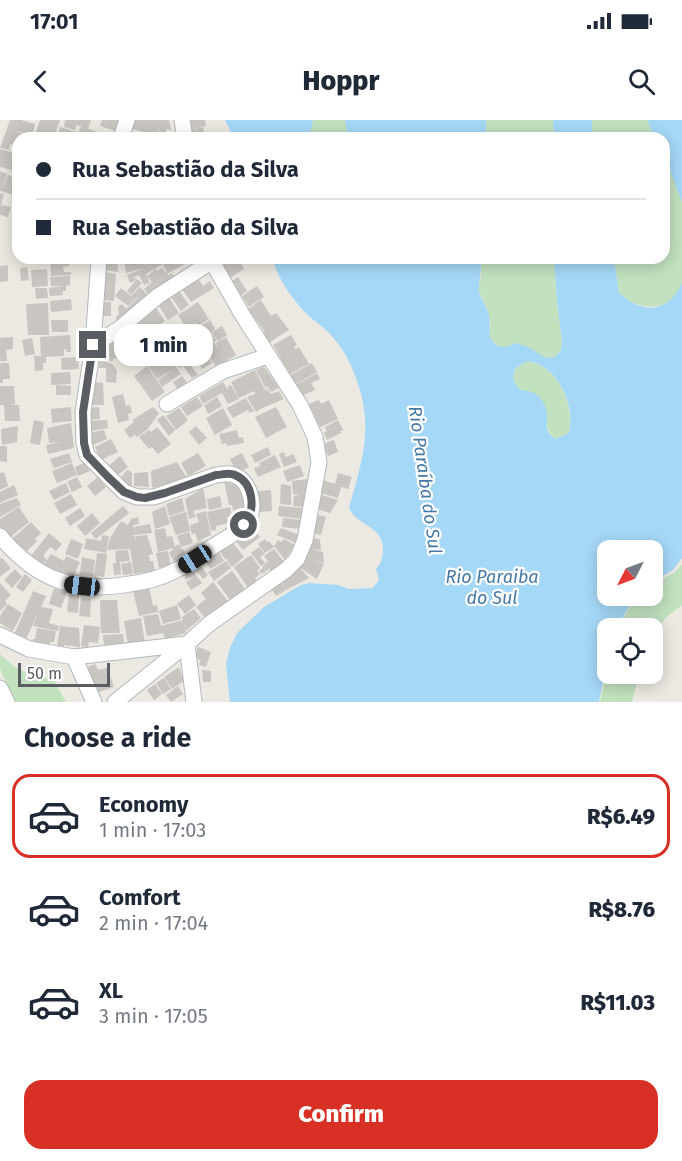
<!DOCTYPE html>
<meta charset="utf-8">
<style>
:root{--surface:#fff;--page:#f6f6f7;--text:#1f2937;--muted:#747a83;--line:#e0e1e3;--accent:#d93025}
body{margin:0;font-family:"Fira Sans",sans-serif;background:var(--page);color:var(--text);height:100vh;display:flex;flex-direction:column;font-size:22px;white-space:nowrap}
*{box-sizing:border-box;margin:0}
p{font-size:20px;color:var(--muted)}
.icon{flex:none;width:33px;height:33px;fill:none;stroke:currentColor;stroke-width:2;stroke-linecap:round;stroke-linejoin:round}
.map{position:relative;height:582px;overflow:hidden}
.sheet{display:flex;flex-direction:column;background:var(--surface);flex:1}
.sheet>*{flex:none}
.hud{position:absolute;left:12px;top:12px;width:658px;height:132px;border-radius:18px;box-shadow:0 3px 15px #0003;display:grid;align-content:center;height:132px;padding:0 24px;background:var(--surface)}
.needle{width:39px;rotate:228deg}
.buttons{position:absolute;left:597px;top:420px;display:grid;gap:12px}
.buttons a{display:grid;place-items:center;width:66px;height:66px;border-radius:12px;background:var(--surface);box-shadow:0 3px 15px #0003;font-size:30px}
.scale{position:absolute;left:18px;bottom:15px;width:92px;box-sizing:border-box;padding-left:6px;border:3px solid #5a5d61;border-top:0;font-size:16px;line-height:21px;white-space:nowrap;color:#5a5d61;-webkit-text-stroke:4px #fff;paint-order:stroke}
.end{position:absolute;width:27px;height:27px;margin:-14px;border:8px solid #5a5d61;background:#fff;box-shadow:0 0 0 3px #fff}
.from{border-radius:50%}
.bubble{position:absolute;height:42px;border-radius:18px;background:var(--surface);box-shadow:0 3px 15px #0003;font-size:20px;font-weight:800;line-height:42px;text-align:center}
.car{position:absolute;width:18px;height:36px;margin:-18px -9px;border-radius:8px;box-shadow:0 0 4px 2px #0007;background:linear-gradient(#222 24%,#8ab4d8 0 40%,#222 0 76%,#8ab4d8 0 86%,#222 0)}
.hud b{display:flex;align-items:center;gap:21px;height:57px;font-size:22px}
.hud b+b{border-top:2px solid var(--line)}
.hud i{width:15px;height:15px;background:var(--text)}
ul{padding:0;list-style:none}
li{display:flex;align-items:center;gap:18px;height:84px;margin:0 12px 9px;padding:0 12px;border:3px solid transparent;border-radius:18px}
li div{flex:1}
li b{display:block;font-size:22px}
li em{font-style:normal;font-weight:800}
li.active{border-color:var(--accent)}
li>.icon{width:54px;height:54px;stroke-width:1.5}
h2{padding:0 24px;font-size:27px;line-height:72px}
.cta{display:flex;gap:12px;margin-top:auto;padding:12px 24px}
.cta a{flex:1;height:69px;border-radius:18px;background:var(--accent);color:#fff;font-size:24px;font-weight:800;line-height:69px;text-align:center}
.status{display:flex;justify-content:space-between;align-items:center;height:42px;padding:0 30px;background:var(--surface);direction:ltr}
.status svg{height:16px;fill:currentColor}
header{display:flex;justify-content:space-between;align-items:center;height:78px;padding:0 24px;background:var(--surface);font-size:27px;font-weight:800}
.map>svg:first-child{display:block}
.green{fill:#c1e1bf}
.water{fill:#a5d8f7;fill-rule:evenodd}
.building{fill:#c9c5c0}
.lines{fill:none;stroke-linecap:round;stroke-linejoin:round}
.minor-casing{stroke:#b4b7bb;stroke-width:17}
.minor{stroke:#fff;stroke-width:15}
.route{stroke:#5a5d61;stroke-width:8}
.labels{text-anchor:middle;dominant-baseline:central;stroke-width:4.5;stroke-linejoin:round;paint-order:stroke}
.water-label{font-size:18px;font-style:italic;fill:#4579a7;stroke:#fff}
</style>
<div class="status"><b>17:01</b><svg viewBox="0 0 49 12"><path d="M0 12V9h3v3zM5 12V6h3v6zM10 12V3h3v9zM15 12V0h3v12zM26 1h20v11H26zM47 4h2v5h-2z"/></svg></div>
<header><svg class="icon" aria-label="back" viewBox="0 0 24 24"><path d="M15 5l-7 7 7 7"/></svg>Hoppr<svg class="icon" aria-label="search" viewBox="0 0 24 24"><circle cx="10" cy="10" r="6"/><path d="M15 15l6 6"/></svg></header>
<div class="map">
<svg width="682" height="582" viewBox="0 0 682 582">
<rect width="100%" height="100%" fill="#ebe9e1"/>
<path class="green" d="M313 0H345L348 18H309Z
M486 0H553L554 18H486Z
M592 0H647L655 18H592Z
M665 37 674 57 682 82V163L678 173 668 184C649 190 634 186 619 173L614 138H664Z
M482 138H554L557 182 562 221 561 230 555 237 546 238 537 234 500 227 492 221 489 214 490 203 488 191 478 169 481 156Z
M527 241C557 244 575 285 569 313L556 319C547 312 546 306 547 294L514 264 513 258 515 249Z
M682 444V485L665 498 653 521 652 508H619L628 490 638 476H652L653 464 674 453Z
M0 534C14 549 32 558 53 559L66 582H16L0 549Z
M607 549 608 554H639L632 582H600Z"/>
<path class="water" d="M225 0H313L309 18H234Z
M345 0H486V18H348Z
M553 0H592V18H554Z
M647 0H682V82L665 37 664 18H655Z
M272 138H482C482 146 478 166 479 171 480 179 486 184 488 192 491 200 488 208 490 215 493 229 506 229 515 223L526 226 546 238 555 237 561 230 562 221 557 182 554 138H614L619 173C643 194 668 194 682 163V438L673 450 653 462 652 430H608V476H635L617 508H608L607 541 599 582H230L226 544 230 528 237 513 264 487 301 465 309 463 338 465 349 469 373 468 379 460 376 449C381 444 382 439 383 432 385 405 357 407 349 388 363 337 375 305 354 253 348 237 339 223 327 211 322 206 317 203 312 199 294 182 279 162 272 138ZM527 241C557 244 576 285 569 313L556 319C556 319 549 314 549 313 545 307 548 300 547 293 545 279 535 270 521 270 513 263 512 259 515 249Z"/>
<path class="building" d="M10 0H21L35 4 32 15 14 11 34 18H18V26L10 24 9 30 0 28Z
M40 0H60L54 18H43L35 15Z
M65 0H91L88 9 111 16 110 18H77L81 6 76 5 75 10 64 7Z
M102 0H120L116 11 100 6Z
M134 0H169L171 10 166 9 167 18H160L158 6V17L131 8Z
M185 0H205L206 6 187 10Z
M60 7 76 12 74 18 58 16Z
M203 7 205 18H192L190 10Z
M0 29 18 34V52L0 47Z
M0 51 7 54 3 68 8 55 18 58V76L0 71Z
M0 73 4 74 1 86 3 85 11 87 8 97 0 95Z
M53 138H69V146L63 147 64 152H71V155L51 156 50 140Z
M105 138H117L118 152 105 150Z
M130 138H136L138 141 143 140 145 145 154 138H159L163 144 146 154 150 163 144 165 139 155 134 157 136 160 130 163 127 155 144 148 126 153 124 140Z
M161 138H188L190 141 167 154Z
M235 138H238L244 149 230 158 223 145Z
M8 145V161L0 162V146Z
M27 147 29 160 21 161 20 148Z
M162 148 168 155 172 153 174 157 155 172 153 170 148 174 144 169 152 162 147 156 156 149 157 151Z
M47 149 48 166 32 167 31 150Z
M104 152 116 154 114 181 100 180Z
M196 155 203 166 210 161 214 168 191 182 180 166Z
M70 156V165L66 166V171H63V175L50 176 49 168 63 166H51L50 157Z
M238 157 247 171 239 176 231 162Z
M137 159 142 163 131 175 127 171Z
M257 166 264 177 249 187 242 176Z
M140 167 147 174 141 182 137 177 128 186 115 176 121 168 131 176Z
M35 168H47L48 178 36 179Z
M177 168 189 185 181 191 169 174Z
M168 176 179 193 168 200 157 183Z
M137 178 141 182 116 204V197L119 194 118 187 122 184 126 188 125 190Z
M71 179 72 190 51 192 50 181Z
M261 180 271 196 276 193 289 210 267 224 262 214 265 212 248 189Z
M102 182H111V196H97Z
M198 182 209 199 189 212 178 195Z
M48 183 49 215H28L26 184Z
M154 185 165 201 146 215 135 199Z
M51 200H68V212H52Z
M210 200 215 209 211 212 216 220 214 222 218 229 216 223 226 217 236 235 216 247 204 228 199 231 189 213 199 207 207 218 200 206Z
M134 201 145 215 133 225 122 210Z
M222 206 227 215 218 221 212 212Z
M170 210 175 218 161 227 156 219Z
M150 213 160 227 153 233 161 228 164 232 162 228 176 219 181 226 155 244 168 236 181 254 162 267 158 260 174 249 157 259 138 231 140 229 135 224Z
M70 215 71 232H66V229H64V236L46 237V243H43V250L35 251 34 236H41L40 217Z
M291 215 297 225 294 227 295 229 299 227 309 244 290 254 273 225Z
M13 217V229L6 230 7 241H0V218Z
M32 218 35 234 25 236 22 220Z
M107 220 118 224 117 226 121 228 117 239 114 238 112 242 100 237Z
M188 225 193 233 190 235 196 242 191 246 198 255 192 258 183 246 179 248 171 237Z
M204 229 212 243 202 249 193 235Z
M78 237 79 249 62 250 61 238Z
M99 239 112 244 117 250 116 263 106 262V248H99Z
M0 243H9L10 259H3V263H0Z
M312 243 317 252 292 266 287 257Z
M147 246 165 272 152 281 134 256Z
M264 247 279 268 271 272 267 266 266 269 256 250Z
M255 250 265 270 255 274 254 271 239 278 231 262Z
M70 252 71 264 51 265V253Z
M317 253 320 259 311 263 315 270 299 277 293 266Z
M182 256 188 264 178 270 173 262Z
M91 262 103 263 104 285H91L90 278H99L91 277Z
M223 262 228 270V266L231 265 239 279 228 284 222 273 203 284 199 276Z
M56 265 71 266V275H56Z
M0 266H14L15 284 8 285H19L20 301H5L4 285H0Z
M268 269 271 274 279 271 284 279 260 289 256 292 247 277Z
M123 274 126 286 130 285 132 293 128 294 129 300 118 303 112 277Z
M197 277 203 286 187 296 181 287Z
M217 277 222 286 208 294 204 285Z
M246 278 254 291 249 293 248 290 233 298 227 288Z
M319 280 321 284 329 280 338 299 320 307 309 284Z
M71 287 72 301 52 303 51 289Z
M99 287 100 299 88 300 87 288Z
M153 287 159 293 147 310 137 317 135 315 130 318 124 310 134 302 132 300Z
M276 287 287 307 266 318 255 297Z
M179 288 188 300 176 310 166 296Z
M223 288 232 305 215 315 206 298Z
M163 295 175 310 169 316 157 300Z
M34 300 44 302 40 325 30 323Z
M107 300 108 308 91 311 89 301Z
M338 300 343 310 340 311 341 313 327 320 324 313 327 311 325 307Z
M71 303 74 328 48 334 46 325 60 322 49 323 47 308Z
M18 306 17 322 2 325 1 309Z
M196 306 207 318 199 325 189 312Z
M157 307 171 324 158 334 152 327 149 329 139 317 149 310 151 312Z
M104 310 107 319 91 326 88 313Z
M237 310 239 318 243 317 244 323 227 326V323L222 324 219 314Z
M111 319 118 332 101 340 95 327Z
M334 320 338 332 328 336 323 324Z
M0 326H7V342L0 341Z
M268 327 271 335 255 343 251 335Z
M284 332 286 337 293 334 297 342 284 347 279 334Z
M69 333 72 342 54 348 50 339Z
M198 333 206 346 188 356 181 343Z
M242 333 249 347 237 353 230 339Z
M275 335 281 347 258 357 254 348 260 346 259 343Z
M120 336 128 347 114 358 106 348Z
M86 342 90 351 78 356 75 347Z
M177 342 187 358 152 368 151 351Z
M72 343 77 355 57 363 52 351Z
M300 345 304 356 287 362 283 351Z
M127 350 132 352V367L118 361Z
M4 352 8 366 0 370V353Z
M148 352 149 367 134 366V353Z
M338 353 352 357 348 369 341 367 338 378 320 373 323 360 335 364Z
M77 357 82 367 72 372 67 362Z
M98 357 106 367 95 376 87 366Z
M308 359 304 387 293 386 294 376 299 375 293 374 292 361Z
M224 361 236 365 243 376 244 385 242 393 234 395 232 385H229Z
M66 363 70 372 54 380 49 371Z
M281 364 291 366V385L280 384Z
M14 365 18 375 0 383V372Z
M203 368 207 388 193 391 196 397 189 399 185 379Z
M271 370 272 391 259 392 258 371Z
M71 374 77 385 60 394 54 383Z
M319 374 338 380 330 393 314 388Z
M220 376 222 387 209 390 207 379Z
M17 378 21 385 0 397V384Z
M182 378 185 391 169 396 166 384Z
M123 386 129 393 96 419 91 413Z
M165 386 170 404 155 409 152 392Z
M279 386 303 388 302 399 278 396Z
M19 387 29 402 8 419 0 407V399Z
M230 387 232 396 227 397 228 403 216 406V410L211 411 207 392Z
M80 388 85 396 70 406 65 398Z
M206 391 211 415 198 421 195 413 192 414 191 411H193H191L190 405 199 402 196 394Z
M186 392 190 411 176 415 169 397Z
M92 393 100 403 85 416 77 406Z
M314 394 326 397 321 415 311 413Z
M138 397 139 404 133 405 135 415 132 416H135L136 420V416L147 415 153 434 149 435 150 441H153L155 451 134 454 130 429 107 430 110 418 121 401 128 405 131 399Z
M283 398 301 400 300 409 282 407Z
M31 402 41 413 35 419 37 421 25 433 12 419Z
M150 404 152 413 135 415 134 407Z
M251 406 260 417 243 430 234 419Z
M165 408 167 417 172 416 175 427 178 424 185 432 174 441 169 433 174 428 158 432 154 410Z
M281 408 299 415 296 423 277 415Z
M189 412 193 423 181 427 177 416Z
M49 413 62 424 56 431 50 427 43 436 47 440 42 445 31 436Z
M102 415 109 416 106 433 84 429 86 418 101 421Z
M310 417 320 419 321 430 312 429 323 432 324 443 310 439 324 444 317 459 299 447Z
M71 419 83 424 78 439 65 434Z
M265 419 267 422 269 421 274 427 265 433 258 424Z
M284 419 295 425 285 440 274 426 278 420 281 422Z
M232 422 244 437 232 447 227 441 229 438 226 440 220 432Z
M259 427 265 434 260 437 265 443 261 446 251 433Z
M274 429 284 442 271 451 269 449 262 454 259 451 263 448 262 447 268 441 264 436Z
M128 430 130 441 120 442 121 454 114 455 113 443H116L115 431Z
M168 431 171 446 159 448 156 433Z
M218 431 224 441 210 449 205 439Z
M97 433 107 434 104 457 94 455Z
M51 434 64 441 66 436 80 442 72 460 43 446Z
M251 435 260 448 257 450 260 454 255 458 257 461 248 468 234 447Z
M82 437 95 440 93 456 80 454Z
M2 438 11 448 0 457V439Z
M226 441 231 448 214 461 208 452Z
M131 442 133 454 123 455 121 444Z
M198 442 208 455 203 459 199 454 201 452 198 454 193 447 196 455 185 460V452Z
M300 448 309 458 286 470 280 459Z
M15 449 22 457 12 468 4 460Z
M232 451 245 469 230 480 217 462Z
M25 454 32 460 23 472 16 467Z
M196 455 202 463 191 470 186 462Z
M279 460 286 470 276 476 270 466Z
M213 462 228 481 206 499 196 487 206 479 201 473Z
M0 463 11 475 5 481 7 484 0 491Z
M149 467 153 486 157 485 158 492 139 496 133 471Z
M54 468 67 472 61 488 49 484Z
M33 471 46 476 41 487 53 489 49 503 59 506 58 511 33 506 40 489 26 519 15 513Z
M69 474 79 475 78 493 67 492Z
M189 475 196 485 185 494 177 484Z
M81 478 91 479 90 497 79 496Z
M100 480H117L120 513H101Z
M8 484 22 493 13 511 0 503V496Z
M177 485 181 499 163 504 159 491Z
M194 489 201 498 186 511 184 504 186 513 165 519 163 513 147 516 143 496 158 494 161 506 183 500 182 497Z
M141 498 145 523 128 525 124 501Z
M84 505 100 507 98 523 89 522 88 527 81 526Z
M60 506 79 508 80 527 64 525V528L57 527Z
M37 508 56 511 54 522H50L49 528 32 525 33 519H35Z
M123 514 124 524 104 526 103 515Z
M198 527 211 532 206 547 199 545 200 540 194 538Z
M95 544 98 550 107 548 114 567 93 574 82 549Z
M179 547 184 561 172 569 164 557Z
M202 550 211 551V562H203Z
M164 558 171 569 163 574 156 563Z
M155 564 162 574 154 580 147 570Z
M178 566 183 574 171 582 166 575Z"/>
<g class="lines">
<g class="minor-casing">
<path id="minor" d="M182 0 185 18
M121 18 127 0
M93 225 119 209 158 176 211 142
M167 284 223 251 268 236
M0 416C36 459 74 474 130 464 144 462 158 459 170 453 184 447 197 438 209 429 221 421 242 411 249 398 256 384 249 360 234 355 228 352 222 355 216 355L154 377H137L124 372 87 335 84 323 83 292 93 225 99 138
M0 515 29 529 74 537 187 524
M74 537 94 582
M0 568 7 582
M115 582 187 524
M194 582 187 524 209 504 286 450 297 439 305 420 319 342 315 317 300 285 243 196 210 138"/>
</g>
<use href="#minor" class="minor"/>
</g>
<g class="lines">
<path class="route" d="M93 225 83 292 84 323 87 335 108 357 124 372 137 377 145 378 165 373 216 355C222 355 228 352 235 355 254 363 256 390 244 405"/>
</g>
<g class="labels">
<g class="water-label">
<text transform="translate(425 360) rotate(82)">Rio Paraíba do Sul</text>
<text x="492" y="457">Rio Paraiba<tspan x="492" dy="21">do Sul</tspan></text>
</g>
</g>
</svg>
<div class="buttons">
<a><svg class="needle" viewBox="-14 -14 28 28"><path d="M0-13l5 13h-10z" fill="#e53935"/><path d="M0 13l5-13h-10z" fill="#747a83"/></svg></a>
<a><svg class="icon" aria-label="locate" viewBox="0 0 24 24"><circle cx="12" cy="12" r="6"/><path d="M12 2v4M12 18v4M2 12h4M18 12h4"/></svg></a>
</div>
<div class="scale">50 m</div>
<i class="end from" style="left:244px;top:405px"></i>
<i class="end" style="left:93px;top:225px"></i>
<div class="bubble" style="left:114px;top:204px;width:99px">1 min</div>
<i class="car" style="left:195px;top:439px;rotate:238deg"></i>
<i class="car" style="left:82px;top:466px;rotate:277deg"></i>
<div class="hud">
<b><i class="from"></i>Rua Sebastião da Silva</b>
<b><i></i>Rua Sebastião da Silva</b>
</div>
</div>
<section class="sheet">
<h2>Choose a ride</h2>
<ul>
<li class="active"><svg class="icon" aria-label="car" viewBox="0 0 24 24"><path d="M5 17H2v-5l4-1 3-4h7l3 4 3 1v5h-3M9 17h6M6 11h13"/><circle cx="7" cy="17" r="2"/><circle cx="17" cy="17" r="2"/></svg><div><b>Economy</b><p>1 min · 17:03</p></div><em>R$6.49</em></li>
<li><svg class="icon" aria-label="car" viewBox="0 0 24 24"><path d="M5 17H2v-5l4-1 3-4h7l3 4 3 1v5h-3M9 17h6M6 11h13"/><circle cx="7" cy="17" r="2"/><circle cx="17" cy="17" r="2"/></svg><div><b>Comfort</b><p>2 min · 17:04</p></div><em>R$8.76</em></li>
<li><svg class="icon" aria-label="car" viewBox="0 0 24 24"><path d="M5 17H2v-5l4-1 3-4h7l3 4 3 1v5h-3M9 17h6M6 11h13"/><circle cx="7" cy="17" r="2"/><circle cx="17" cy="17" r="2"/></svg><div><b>XL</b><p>3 min · 17:05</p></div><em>R$11.03</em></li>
</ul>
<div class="cta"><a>Confirm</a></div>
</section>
